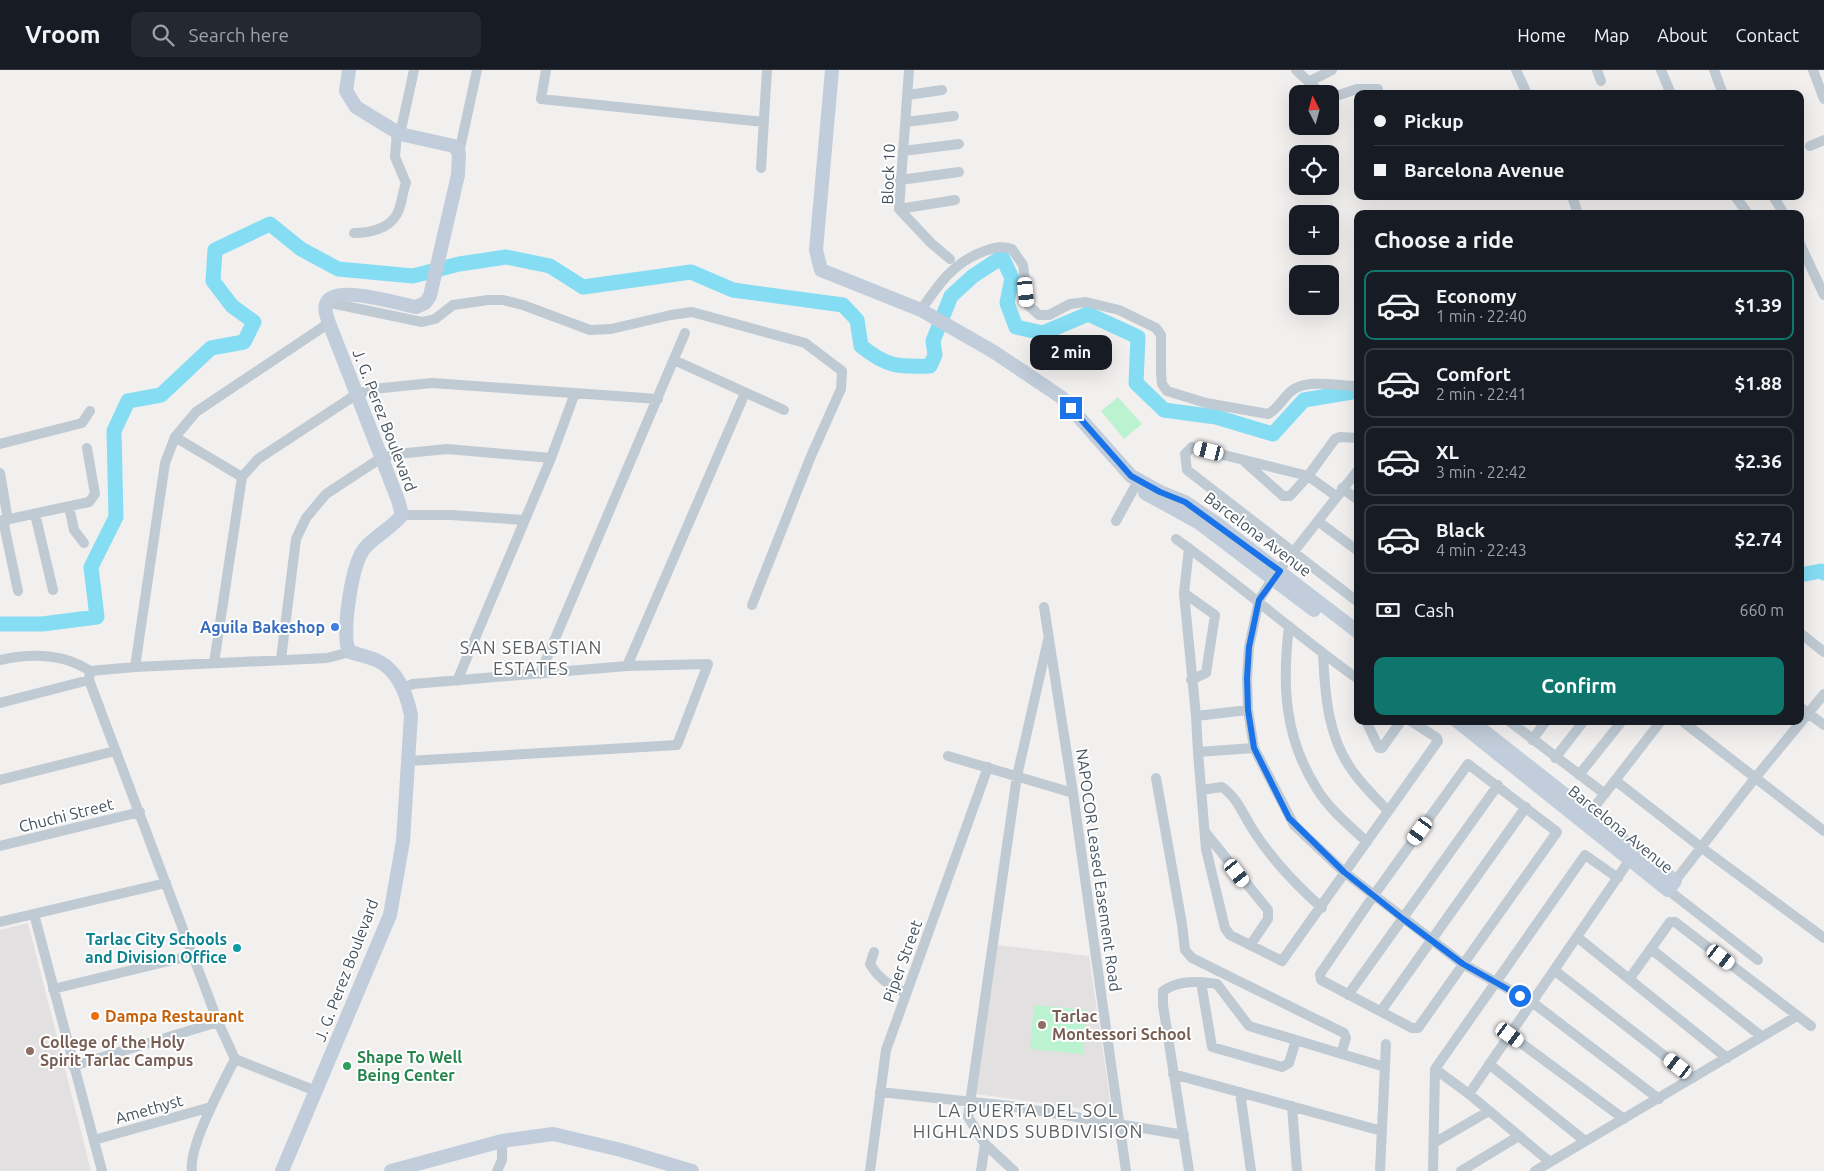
<!DOCTYPE html>
<meta charset="utf-8">
<style>
:root{--surface:#171b24;--page:#242831;--text:#f1f3f6;--muted:#9ea1a6;--line:#363941;--accent:#0f766e}
body{margin:0;font-family:Ubuntu,sans-serif;background:var(--page);color:var(--text);height:100vh;display:flex;flex-direction:column;font-size:19px;white-space:nowrap}
*{box-sizing:border-box;margin:0}
p{font-size:16px;color:var(--muted)}
.icon{flex:none;width:28px;height:28px;fill:none;stroke:currentColor;stroke-width:2;stroke-linecap:round;stroke-linejoin:round}
.map{position:relative;flex:1;overflow:hidden}
.panel{position:absolute;left:1354px;top:140px;width:450px;height:515px;display:flex;flex-direction:column;background:var(--surface);border-radius:10px;box-shadow:0 5px 20px #0002}
.panel>*{flex:none}
.hud{position:absolute;left:1354px;top:20px;width:450px;height:110px;border-radius:10px;box-shadow:0 5px 20px #0002;display:grid;align-content:center;height:110px;padding:0 20px;background:var(--surface)}
.needle{width:32px;rotate:354deg}
.fabs{position:absolute;left:1289px;top:15px;display:grid;gap:10px}
.fabs a{display:grid;place-items:center;width:50px;height:50px;border-radius:10px;background:var(--surface);box-shadow:0 5px 20px #0002;font-size:25px}
.end{position:absolute;width:22px;height:22px;margin:-11px;border:6px solid #1a73e8;background:#fff;box-shadow:0 0 0 2px #fff}
.from{border-radius:50%}
.bubble{position:absolute;height:35px;border-radius:10px;background:var(--surface);box-shadow:0 5px 20px #0002;font-size:16px;font-weight:700;line-height:35px;text-align:center}
.car{position:absolute;width:15px;height:30px;margin:-15px -8px;border-radius:6px;box-shadow:0 0 4px 1px #0007;background:linear-gradient(#fff 24%,#345 0 40%,#fff 0 76%,#345 0 86%,#fff 0)}
.hud b{display:flex;align-items:center;gap:18px;height:48px;font-size:19px}
.hud b+b{border-top:1px solid var(--line)}
.hud i{width:12px;height:12px;background:var(--text)}
ul{padding:0;list-style:none}
li{display:flex;align-items:center;gap:15px;height:70px;margin:0 10px 8px;padding:0 10px;border:2px solid var(--line);border-radius:10px}
li div{flex:1}
li b{display:block;font-size:19px}
li em{font-style:normal;font-weight:700}
li.on{border-color:var(--accent)}
li>.icon{width:45px;height:45px;stroke-width:1.5}
h2{padding:0 20px;font-size:22px;line-height:60px}
.pay{display:flex;align-items:center;gap:12px;height:55px;padding:0 20px;font-size:19px}
.pay p{margin-inline-start:auto}
.primary-button{display:flex;gap:10px;margin-top:auto;padding:10px 20px}
.primary-button a{flex:1;height:58px;border-radius:10px;background:var(--accent);color:#fff;font-size:20px;font-weight:700;line-height:58px;text-align:center}
header{display:flex;align-items:center;gap:30px;box-sizing:border-box;height:70px;padding:0 25px;background:var(--surface);border-bottom:1px solid var(--line)}
header strong{font-size:24px}
nav{display:flex;gap:28px;margin-inline-start:auto;font-size:18px}
.search{width:350px;height:45px;background:var(--page);display:flex;align-items:center;gap:12px;box-sizing:border-box;padding:0 18px;border-radius:10px;color:var(--muted);font-size:19px}
.map>svg:first-child{display:block}
.education{fill:#e3e0e1}
.green{fill:#bbf3d0}
.lines{fill:none;stroke-linecap:round;stroke-linejoin:round}
.river{stroke:#84ddf3;stroke-width:15}
.street{stroke:#bfcad3;stroke-width:10}
.secondary{stroke:#c1cdda;stroke-width:14}
.route{stroke:#1a73e8;stroke-width:6}
.shop-dot{fill:#3f7fe0;stroke:#fff;stroke-width:2}
.culture-dot{fill:#0f9aa8;stroke:#fff;stroke-width:2}
.food-dot{fill:#e8710a;stroke:#fff;stroke-width:2}
.education-dot{fill:#8d6e63;stroke:#fff;stroke-width:2}
.leisure-dot{fill:#2e9e5b;stroke:#fff;stroke-width:2}
.labels{text-anchor:middle;dominant-baseline:central;stroke-width:4;stroke-linejoin:round;paint-order:stroke}
.street-label{font-size:16px;fill:#46535f;stroke:#fff}
.shop-label{font-size:16px;font-weight:bold;fill:#366cbe;stroke:#fff;text-anchor:end}
.culture-label{font-size:16px;font-weight:bold;fill:#0d838f;stroke:#fff;text-anchor:end}
.food-label{font-size:16px;font-weight:bold;fill:#c56008;stroke:#fff;text-anchor:start}
.education-label{font-size:16px;font-weight:bold;fill:#785e54;stroke:#fff;text-anchor:start}
.leisure-label{font-size:16px;font-weight:bold;fill:#27864d;stroke:#fff;text-anchor:start}
.neighbourhood-label{font-size:18px;letter-spacing:1px;fill:#5b6065;stroke:#fff}
</style>
<header>
<strong>Vroom</strong>
<div class="search"><svg class="icon" aria-label="search" viewBox="0 0 24 24"><circle cx="10" cy="10" r="6"/><path d="M15 15l6 6"/></svg>Search here</div>
<nav><a>Home</a><a>Map</a><a>About</a><a>Contact</a></nav>
</header>
<div class="map">
<svg width="1824" height="1101" viewBox="0 0 1824 1101">
<rect width="100%" height="100%" fill="#f2efef"/>
<path class="education" d="M28 853 91 1101H0V860Z
M997 875 1089 886 1112 1043 976 1024Z"/>
<path class="green" d="M1118 327 1142 354 1124 369 1101 341Z
M1034 935 1087 940 1083 984 1030 979Z"/>
<g class="lines">
<path class="river" d="M1800 505 1821 501 1824 503
M0 554H42L97 547 91 497 116 447 114 361 128 331 161 325 211 278 244 272 254 252 232 236 213 211 215 180 270 154 301 179 338 199 413 206 459 194 506 187 550 196 583 217 691 202 733 220 843 235 857 250 861 276C887 297 898 297 930 296L935 285 933 271 951 226 973 206 1002 187 1012 208 1007 233 1016 257 1043 263 1088 244 1138 267 1136 313 1164 340 1216 347 1273 364 1304 330 1358 321"/>
<path class="street" d="M546 0 541 29 764 52
M909 0 899 139 931 173 950 189
M1296 0 1322 24
M1516 0 1527 24
M1597 0 1601 11
M1661 0 1671 24
M1714 0 1723 24
M1813 0 1824 29
M1308 12 1332 0
M908 25 942 20
M1330 28 1357 19H1378
M906 52 954 46
M400 64 414 0
M1810 76 1824 70
M903 81 959 74
M459 83 477 0
M761 98 767 0
M900 110 959 102
M1572 126 1578 144
M1735 126 1748 144
M1773 126 1784 144
M899 139 955 130
M354 163C369 163 389 159 397 144 402 135 402 123 406 113L395 87 397 62
M1800 174 1824 225
M326 232 422 252 435 249 453 235 488 230H503L523 235 590 260 611 259 671 245 692 242 805 273 842 301 841 319 811 386 752 535
M921 240C938 215 953 193 982 182 994 178 1000 175 1012 179L1023 195 1028 235 1039 245H1049L1070 234 1086 232 1119 240 1156 258 1161 265V303L1162 314 1167 321 1206 333 1268 344C1280 338 1283 326 1294 319 1310 309 1340 316 1358 316
M674 290 784 340
M175 367 242 407
M1358 368 1340 367 1335 369 1308 406 1192 377 1185 384 1187 400 1358 532
M0 374 82 353 90 341
M1245 392 1283 426H1290L1308 406 1336 426
M1358 400 1273 508 1259 530 1249 577 1247 608 1248 640 1254 678 1294 755 1344 802 1463 894 1532 932 1659 1029
M0 403 8 450
M1342 418 1358 430
M69 437 74 460 84 473
M35 444 53 520
M402 445H451L524 450
M3 450 18 521
M0 451 89 432 95 424 87 378
M1116 451 1138 411
M1319 452 1358 481
M1176 469C1238 513 1295 564 1358 609
M1189 478 1184 523 1196 646 1248 640
M1184 523 1215 545 1206 603 1191 610
M1044 537 1073 723 1126 1101
M1289 556C1282 615 1284 667 1317 719 1329 739 1350 756 1367 772
M1800 563 1824 582
M1323 584C1325 626 1328 669 1354 703 1364 717 1377 729 1388 741
M281 589 296 469 306 448 326 424 381 388 397 384 447 379 551 388
M0 590C31 583 63 583 90 601
M214 593 242 407 258 389 357 324 373 319 432 313 658 329
M627 596 745 323
M135 597 165 393 175 367 196 342 329 253
M90 601 89 610 218 952 235 989C223 1013 188 1077 192 1101
M90 601 135 597 327 588 350 582
M540 604 685 263
M457 611 551 388 575 323
M403 618 413 614 627 596 708 594 677 675 409 691
M0 633 89 610
M1800 637 1824 655
M1196 646 1198 682
M1366 651 1379 678H1382L1401 651
M1509 651 1605 724
M1682 651 1824 761
M1532 670 1546 651
M1254 678 1198 682 1206 779 1225 858 1230 865 1282 891 1438 671 1437 668 1411 651
M948 686 1073 723
M1555 688 1584 651
M1468 694 1557 762 1418 958H1412L1321 910 1320 904 1374 825Z
M1579 705 1622 651
M1156 708 1182 854 1185 880 1192 888 1344 963 1346 968 1341 984
M0 710 115 681
M1616 711 1702 778 1824 868
M1201 720 1222 717C1238 728 1244 747 1255 763 1274 792 1296 815 1322 838
M1589 744 1661 651
M1205 762 1268 840V849L1251 874
M0 776 140 742
M1675 811 1755 708 1824 624
M1668 820 1758 890
M34 844 102 1101
M0 852 166 813
M1577 867 1727 988
M1651 879 1761 966
M874 882 870 894C878 908 891 917 906 923
M1554 900 1693 1008
M1630 908 1670 852H1675L1811 956
M1201 912 1212 977 1282 997 1289 993 1296 970
M53 919 194 885
M1348 925 1498 715
M1381 941 1526 737
M1510 965 1624 1049
M235 989 316 1021
M1489 994 1585 1071
M73 996 218 952
M1435 999 1469 1024 1550 1092
M1173 1004 1382 1061
M880 1022 1010 1036 1184 1065
M1240 1022 1251 1101
M1469 1024 1633 785
M1292 1036 1297 1101
M94 1070 211 1037
M1434 1073 1489 1041
M497 1101 502 1090V1071
M870 1101 886 980 988 697
M981 1101 985 1074
M1014 1101 985 1074 968 1047 1017 706 1048 570
M1189 1101 1163 935V921C1179 910 1198 911 1217 914L1249 956 1385 997
M1380 1101 1386 974
M1433 1101 1435 999 1585 785 1618 808
M1461 1101 1519 1066
M1535 1101 1797 946"/>
<path class="secondary" d="M832 0 816 180 821 200 921 240 994 282 1061 327 1131 406 1160 422 1185 432 1216 453 1358 562
M1145 423 1198 452 1314 540
M1457 651 1668 820 1675 811 1471 651
M282 1101 390 845 403 771 411 645C407 626 398 602 380 592 371 587 359 585 350 582L347 575C344 554 351 497 364 479 374 466 391 459 402 445L398 430 329 253C327 247 324 240 326 234 333 213 399 234 416 237L425 233 430 226 458 105 459 83 454 76 400 64 356 37 346 21 349 0
M391 1101 502 1071 553 1064 621 1080 692 1101"/>
</g>
<g class="lines">
<path class="route" d="M1071 338 1131 406 1160 422 1185 432 1280 501 1259 530 1249 577 1247 608 1248 640 1254 678 1289 748 1344 802 1403 849 1463 894 1520 926"/>
</g>
<circle class="shop-dot" cx="335" cy="557" r="5"/>
<circle class="culture-dot" cx="237" cy="878" r="5"/>
<circle class="food-dot" cx="95" cy="946" r="5"/>
<g class="education-dot">
<circle cx="1042" cy="955" r="5"/>
<circle cx="30" cy="981" r="5"/>
</g>
<circle class="leisure-dot" cx="347" cy="996" r="5"/>
<g class="labels">
<g class="street-label">
<text transform="translate(888 104) rotate(-88)">Block 10</text>
<text transform="translate(385 350) rotate(69)">J. G. Perez Boulevard</text>
<text transform="translate(1258 464) rotate(37)">Barcelona Avenue</text>
<text transform="translate(66 745) rotate(-14)">Chuchi Street</text>
<text transform="translate(1621 759) rotate(39)">Barcelona Avenue</text>
<text transform="translate(1099 800) rotate(82)">NAPOCOR Leased Easement Road</text>
<text transform="translate(902 891) rotate(-70)">Piper Street</text>
<text transform="translate(346 900) rotate(-69)">J. G. Perez Boulevard</text>
<text transform="translate(149 1039) rotate(-16)">Amethyst</text>
</g>
<g class="shop-label">
<text x="325" y="557">Aguila Bakeshop</text>
</g>
<g class="culture-label">
<text x="227" y="869">Tarlac City Schools<tspan x="227" dy="18">and Division Office</tspan></text>
</g>
<g class="food-label">
<text x="105" y="946">Dampa Restaurant</text>
</g>
<g class="education-label">
<text x="1052" y="946">Tarlac<tspan x="1052" dy="18">Montessori School</tspan></text>
<text x="40" y="972">College of the Holy<tspan x="40" dy="18">Spirit Tarlac Campus</tspan></text>
</g>
<g class="leisure-label">
<text x="357" y="987">Shape To Well<tspan x="357" dy="18">Being Center</tspan></text>
</g>
<g class="neighbourhood-label">
<text x="531" y="577">SAN SEBASTIAN<tspan x="531" dy="21">ESTATES</tspan></text>
<text x="1028" y="1040">LA PUERTA DEL SOL<tspan x="1028" dy="21">HIGHLANDS SUBDIVISION</tspan></text>
</g>
</g>
</svg>
<div class="fabs">
<a><svg class="needle" viewBox="-14 -14 28 28"><path d="M0-13l5 13h-10z" fill="#e53935"/><path d="M0 13l5-13h-10z" fill="#9ea1a6"/></svg></a>
<a><svg class="icon" aria-label="locate" viewBox="0 0 24 24"><circle cx="12" cy="12" r="6"/><path d="M12 2v4M12 18v4M2 12h4M18 12h4"/></svg></a>
<a>+</a>
<a>−</a>
</div>
<i class="end from" style="left:1520px;top:926px"></i>
<i class="end" style="left:1071px;top:338px"></i>
<div class="bubble" style="left:1030px;top:265px;width:82px">2 min</div>
<i class="car" style="left:1026px;top:222px;rotate:174deg"></i>
<i class="car" style="left:1209px;top:381px;rotate:284deg"></i>
<i class="car" style="left:1420px;top:761px;rotate:216deg"></i>
<i class="car" style="left:1237px;top:803px;rotate:143deg"></i>
<i class="car" style="left:1721px;top:887px;rotate:127deg"></i>
<i class="car" style="left:1510px;top:965px;rotate:126deg"></i>
<i class="car" style="left:1678px;top:996px;rotate:308deg"></i>
<div class="hud">
<b><i class="from"></i>Pickup</b>
<b><i></i>Barcelona Avenue</b>
</div>
<section class="panel">
<h2>Choose a ride</h2>
<ul>
<li class="on"><svg class="icon" aria-label="car" viewBox="0 0 24 24"><path d="M5 17H2v-5l4-1 3-4h7l3 4 3 1v5h-3M9 17h6M6 11h13"/><circle cx="7" cy="17" r="2"/><circle cx="17" cy="17" r="2"/></svg><div><b>Economy</b><p>1 min · 22:40</p></div><em>$1.39</em></li>
<li><svg class="icon" aria-label="car" viewBox="0 0 24 24"><path d="M5 17H2v-5l4-1 3-4h7l3 4 3 1v5h-3M9 17h6M6 11h13"/><circle cx="7" cy="17" r="2"/><circle cx="17" cy="17" r="2"/></svg><div><b>Comfort</b><p>2 min · 22:41</p></div><em>$1.88</em></li>
<li><svg class="icon" aria-label="car" viewBox="0 0 24 24"><path d="M5 17H2v-5l4-1 3-4h7l3 4 3 1v5h-3M9 17h6M6 11h13"/><circle cx="7" cy="17" r="2"/><circle cx="17" cy="17" r="2"/></svg><div><b>XL</b><p>3 min · 22:42</p></div><em>$2.36</em></li>
<li><svg class="icon" aria-label="car" viewBox="0 0 24 24"><path d="M5 17H2v-5l4-1 3-4h7l3 4 3 1v5h-3M9 17h6M6 11h13"/><circle cx="7" cy="17" r="2"/><circle cx="17" cy="17" r="2"/></svg><div><b>Black</b><p>4 min · 22:43</p></div><em>$2.74</em></li>
</ul>
<div class="pay"><svg class="icon" aria-label="cash" viewBox="0 0 24 24"><path d="M3 7h18v10H3z"/><circle cx="12" cy="12" r="2"/></svg>Cash<p>660 m</p></div>
<div class="primary-button"><a>Confirm</a></div>
</section>
</div>
